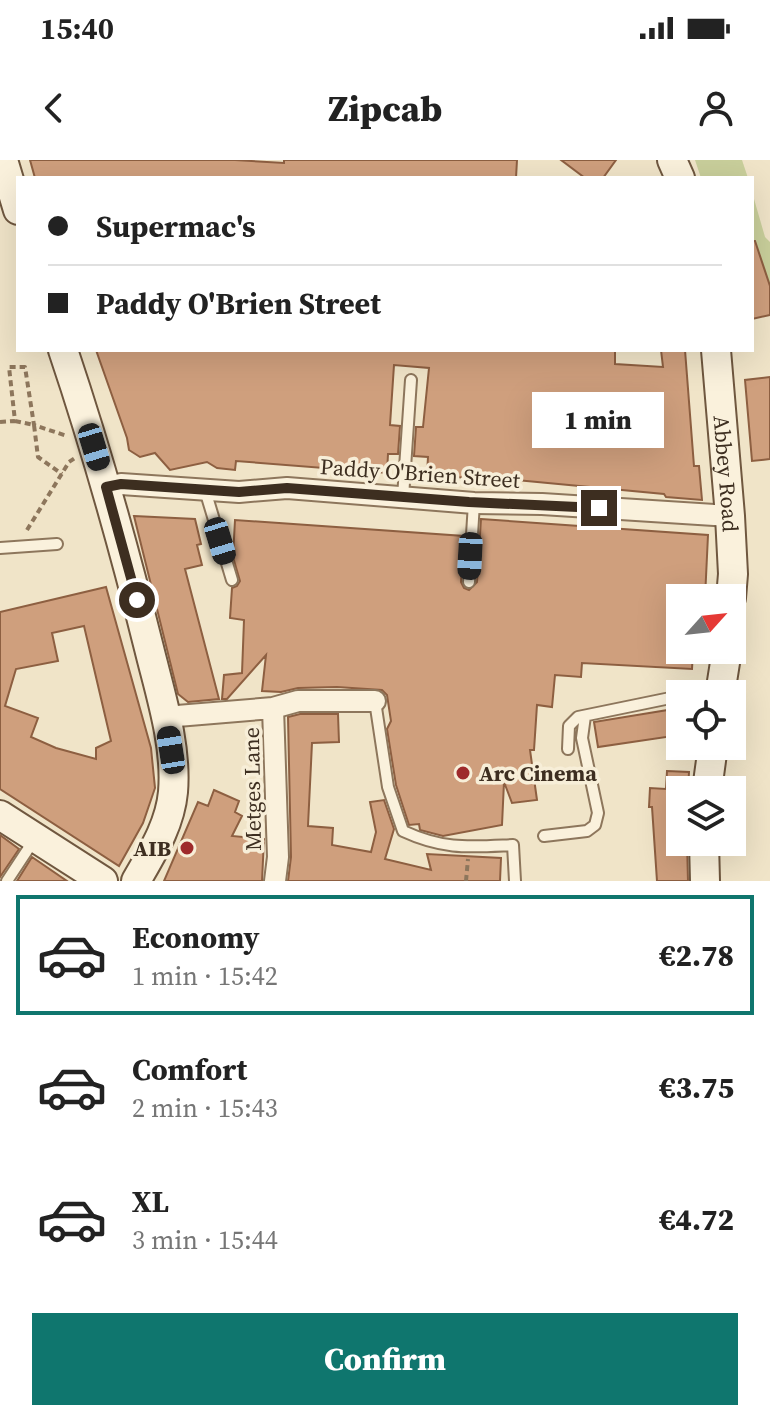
<!DOCTYPE html>
<meta charset="utf-8">
<style>
:root{--surface:#fff;--page:#f2f2f2;--text:#222;--muted:#767676;--line:#e0e0e0;--accent:#0f766e}
body{margin:0;font-family:"Source Serif 4",serif;background:var(--page);color:var(--text);height:100vh;display:flex;flex-direction:column;font-size:30px;white-space:nowrap}
*{box-sizing:border-box;margin:0}
p{font-size:26px;color:var(--muted)}
.icon{flex:none;width:44px;height:44px;fill:none;stroke:currentColor;stroke-width:2;stroke-linecap:round;stroke-linejoin:round}
.map{position:relative;height:721px;overflow:hidden}
.panel{display:flex;flex-direction:column;background:var(--surface);flex:1}
.panel>*{flex:none}
.banner{position:absolute;left:16px;top:16px;width:738px;height:176px;border-radius:0px;box-shadow:0 8px 32px #0002;display:grid;align-content:center;height:176px;padding:0 32px;background:var(--surface)}
.needle{width:52px;rotate:63deg}
.tools{position:absolute;left:666px;top:424px;display:grid;gap:16px}
.tools a{display:grid;place-items:center;width:80px;height:80px;border-radius:0px;background:var(--surface);box-shadow:0 8px 32px #0002;font-size:40px}
.end{position:absolute;width:36px;height:36px;margin:-18px;border:10px solid #3d2e20;background:#fff;box-shadow:0 0 0 4px #fff}
.from{border-radius:50%}
.bubble{position:absolute;height:56px;border-radius:0px;background:var(--surface);box-shadow:0 8px 32px #0002;font-size:26px;font-weight:800;line-height:56px;text-align:center}
.car{position:absolute;width:24px;height:48px;margin:-24px -12px;border-radius:10px;box-shadow:0 0 6px 2px #0007;background:linear-gradient(#222 24%,#8ab4d8 0 40%,#222 0 76%,#8ab4d8 0 86%,#222 0)}
.banner b{display:flex;align-items:center;gap:28px;height:76px;font-size:30px}
.banner b+b{border-top:2px solid var(--line)}
.banner i{width:20px;height:20px;background:var(--text)}
ul{padding:14px 0 0;list-style:none}
li{display:flex;align-items:center;gap:24px;height:120px;margin:0 16px 12px;padding:0 16px;border:4px solid transparent;border-radius:0px}
li div{flex:1}
li b{display:block;font-size:30px}
li em{font-style:normal;font-weight:800}
li.selected{border-color:var(--accent)}
li>.icon{width:72px;height:72px;stroke-width:1.5}
.primary-button{display:flex;gap:16px;margin-top:auto;padding:16px 32px}
.primary-button a{flex:1;height:92px;border-radius:0px;background:var(--accent);color:#fff;font-size:32px;font-weight:800;line-height:92px;text-align:center}
.status{display:flex;justify-content:space-between;align-items:center;height:56px;padding:0 40px;background:var(--surface);direction:ltr}
.status svg{height:22px;fill:currentColor}
header{display:flex;justify-content:space-between;align-items:center;height:104px;padding:0 32px;background:var(--surface);font-size:36px;font-weight:800}
.map>svg:first-child{display:block}
.green{fill:#c9cf9b}
.building{fill:#cf9f7d;stroke:#8d5f41;stroke-width:2;fill-rule:evenodd}
.lines{fill:none;stroke-linecap:round;stroke-linejoin:round}
.lane-casing{stroke:#8d765c;stroke-width:14}
.street-casing{stroke:#8d765c;stroke-width:24}
.secondary-casing{stroke:#6f573f;stroke-width:32}
.path{stroke:#8d765c;stroke-width:4;stroke-dasharray:6 4;stroke-linecap:butt}
.lane{stroke:#faf1dc;stroke-width:10}
.street{stroke:#faf1dc;stroke-width:20}
.secondary{stroke:#faf1dc;stroke-width:28}
.route{stroke:#3d2e20;stroke-width:10}
.poi-dot{fill:#9e2a2b;stroke:#f7eed8;stroke-width:3}
.labels{text-anchor:middle;dominant-baseline:central;stroke-width:7;stroke-linejoin:round;paint-order:stroke}
.street-label{font-size:22px;fill:#3d2e20;stroke:#f7eed8}
.poi-label{font-size:22px;font-weight:bold;fill:#3d2e20;stroke:#f7eed8;text-anchor:start}
</style>
<div class="status"><b>15:40</b><svg viewBox="0 0 49 12"><path d="M0 12V9h3v3zM5 12V6h3v6zM10 12V3h3v9zM15 12V0h3v12zM26 1h20v11H26zM47 4h2v5h-2z"/></svg></div>
<header><svg class="icon" aria-label="back" viewBox="0 0 24 24"><path d="M15 5l-7 7 7 7"/></svg>Zipcab<svg class="icon" aria-label="person" viewBox="0 0 24 24"><circle cx="12" cy="8" r="4"/><path d="M4 21q1-7 8-7t8 7"/></svg></header>
<div class="map">
<svg width="770" height="721" viewBox="0 0 770 721">
<rect width="100%" height="100%" fill="#f0e4c8"/>
<path class="green" d="M695 0H742L748 18H701Z
M752 32 765 77 770 82V126L755 80H752Z"/>
<path class="building" d="M30 0H235L284 3V0H517L516 18H35Z
M561 0H616L603 18H585Z
M752 81H755L770 126V155L752 159Z
M96 190H615V204L663 207 661 190H685L694 306H699L702 340 666 337 664 334 496 318V321L427 314 428 297 414 296 416 267H423L429 208 394 205 390 265 400 266 398 294H388L387 313 236 301 235 310 217 308 207 302 170 310 155 293 140 297 129 290 127 278Z
M770 217V299L752 301 745 220Z
M134 356 195 359 201 384 197 385 202 405 185 409 219 539 188 542 178 534Z
M481 359 708 375 705 438H680V490H693L692 509 582 503 581 517 555 515 552 547 537 545 534 590H530L537 640 512 643 504 622 502 665 443 676 420 670 419 664 409 665 396 625 387 569 391 561 387 535 382 530 337 527 298 528 281 532 262 531 266 495 227 539H222L224 515 242 513 244 460 230 458 232 428 237 426 240 421 233 397 235 360 464 376 461 422 464 428 469 430 477 422Z
M106 427 151 588 155 628 143 663 119 706 0 629V452ZM84 466 111 581 96 588V599L56 588 31 577 38 558 5 546 16 509 58 501 52 473Z
M680 548V575L598 587 594 562Z
M300 554H338L339 582 312 583 308 666 333 668 332 685 371 692 376 672 370 642 384 640 394 669 385 699 431 710 427 694 501 698 500 721H288L291 697 288 557Z
M667 611 689 612 688 630H680V682H687L688 721H657L652 647H649L650 628 666 629Z
M214 630 239 641 235 652 242 656 232 676 264 679 262 721H164L198 642 208 646Z
M0 675 19 689 0 717Z
M32 697 67 721H17Z"/>
<g class="lines">
<g class="lane-casing">
<path id="lane" d="M205 330 232 420
M403 337 411 220
M0 388 57 384
M469 422 474 343
M691 534 719 528
M375 541 388 627 403 671C444 690 469 687 513 685L515 721
M568 589 569 566 578 557 680 536
M544 676 587 671 595 665 598 653 582 578 585 556
M7 721 34 680"/>
</g>
<g class="street-casing">
<path id="street" d="M106 327 121 324 239 332 287 328 474 343 542 344 730 356
M273 548 278 697 275 721
M165 557 273 548 298 541H375"/>
</g>
<g class="secondary-casing">
<g id="secondary">
<path d="M3 0 18 50"/>
<path d="M672 0 680 18"/>
<path d="M63 190C96 288 124 388 149 488 160 533 177 585 173 632 170 665 152 693 136 721"/>
<path id="s1" d="M716 190 730 356 733 414 731 438"/>
<path d="M720 534 727 490"/>
<path d="M707 630 713 586"/>
<path d="M0 655 103 721"/>
<path d="M704 682 705 721"/>
</g>
</g>
<path class="path" d="M15 261 34 265 38 297 62 314
M0 262 15 261 9 207H25L34 265 67 276
M27 370 69 302 75 298
M466 721 468 699"/>
<use href="#lane" class="lane"/>
<use href="#street" class="street"/>
<use href="#secondary" class="secondary"/>
</g>
<g class="lines">
<path class="route" d="M137 440 106 327 121 324 239 332 287 328 469 342 599 348"/>
</g>
<g class="poi-dot">
<circle cx="463" cy="613" r="8"/>
<circle cx="187" cy="688" r="8"/>
</g>
<g class="labels">
<g class="street-label">
<text transform="translate(420 313) rotate(4)">Paddy O'Brien Street</text>
<text stroke="none"><textPath href="#s1" startOffset="124">Abbey Road</textPath></text>
<text transform="translate(252 629) rotate(-91)">Metges Lane</text>
</g>
<g class="poi-label">
<text x="479" y="613">Arc Cinema</text>
<text x="171" y="688" text-anchor="end">AIB</text>
</g>
</g>
</svg>
<div class="tools">
<a><svg class="needle" viewBox="-14 -14 28 28"><path d="M0-13l5 13h-10z" fill="#e53935"/><path d="M0 13l5-13h-10z" fill="#767676"/></svg></a>
<a><svg class="icon" aria-label="locate" viewBox="0 0 24 24"><circle cx="12" cy="12" r="6"/><path d="M12 2v4M12 18v4M2 12h4M18 12h4"/></svg></a>
<a><svg class="icon" aria-label="layers" viewBox="0 0 24 24"><path d="M12 4l9 5-9 5-9-5zM3 14l9 5 9-5"/></svg></a>
</div>
<i class="end from" style="left:137px;top:440px"></i>
<i class="end" style="left:599px;top:348px"></i>
<div class="bubble" style="left:532px;top:232px;width:132px">1 min</div>
<i class="car" style="left:94px;top:287px;rotate:163deg"></i>
<i class="car" style="left:220px;top:381px;rotate:163deg"></i>
<i class="car" style="left:470px;top:396px;rotate:183deg"></i>
<i class="car" style="left:171px;top:590px;rotate:351deg"></i>
<div class="banner">
<b><i class="from"></i>Supermac's</b>
<b><i></i>Paddy O'Brien Street</b>
</div>
</div>
<section class="panel">
<ul>
<li class="selected"><svg class="icon" aria-label="car" viewBox="0 0 24 24"><path d="M5 17H2v-5l4-1 3-4h7l3 4 3 1v5h-3M9 17h6M6 11h13"/><circle cx="7" cy="17" r="2"/><circle cx="17" cy="17" r="2"/></svg><div><b>Economy</b><p>1 min · 15:42</p></div><em>€2.78</em></li>
<li><svg class="icon" aria-label="car" viewBox="0 0 24 24"><path d="M5 17H2v-5l4-1 3-4h7l3 4 3 1v5h-3M9 17h6M6 11h13"/><circle cx="7" cy="17" r="2"/><circle cx="17" cy="17" r="2"/></svg><div><b>Comfort</b><p>2 min · 15:43</p></div><em>€3.75</em></li>
<li><svg class="icon" aria-label="car" viewBox="0 0 24 24"><path d="M5 17H2v-5l4-1 3-4h7l3 4 3 1v5h-3M9 17h6M6 11h13"/><circle cx="7" cy="17" r="2"/><circle cx="17" cy="17" r="2"/></svg><div><b>XL</b><p>3 min · 15:44</p></div><em>€4.72</em></li>
</ul>
<div class="primary-button"><a>Confirm</a></div>
</section>
